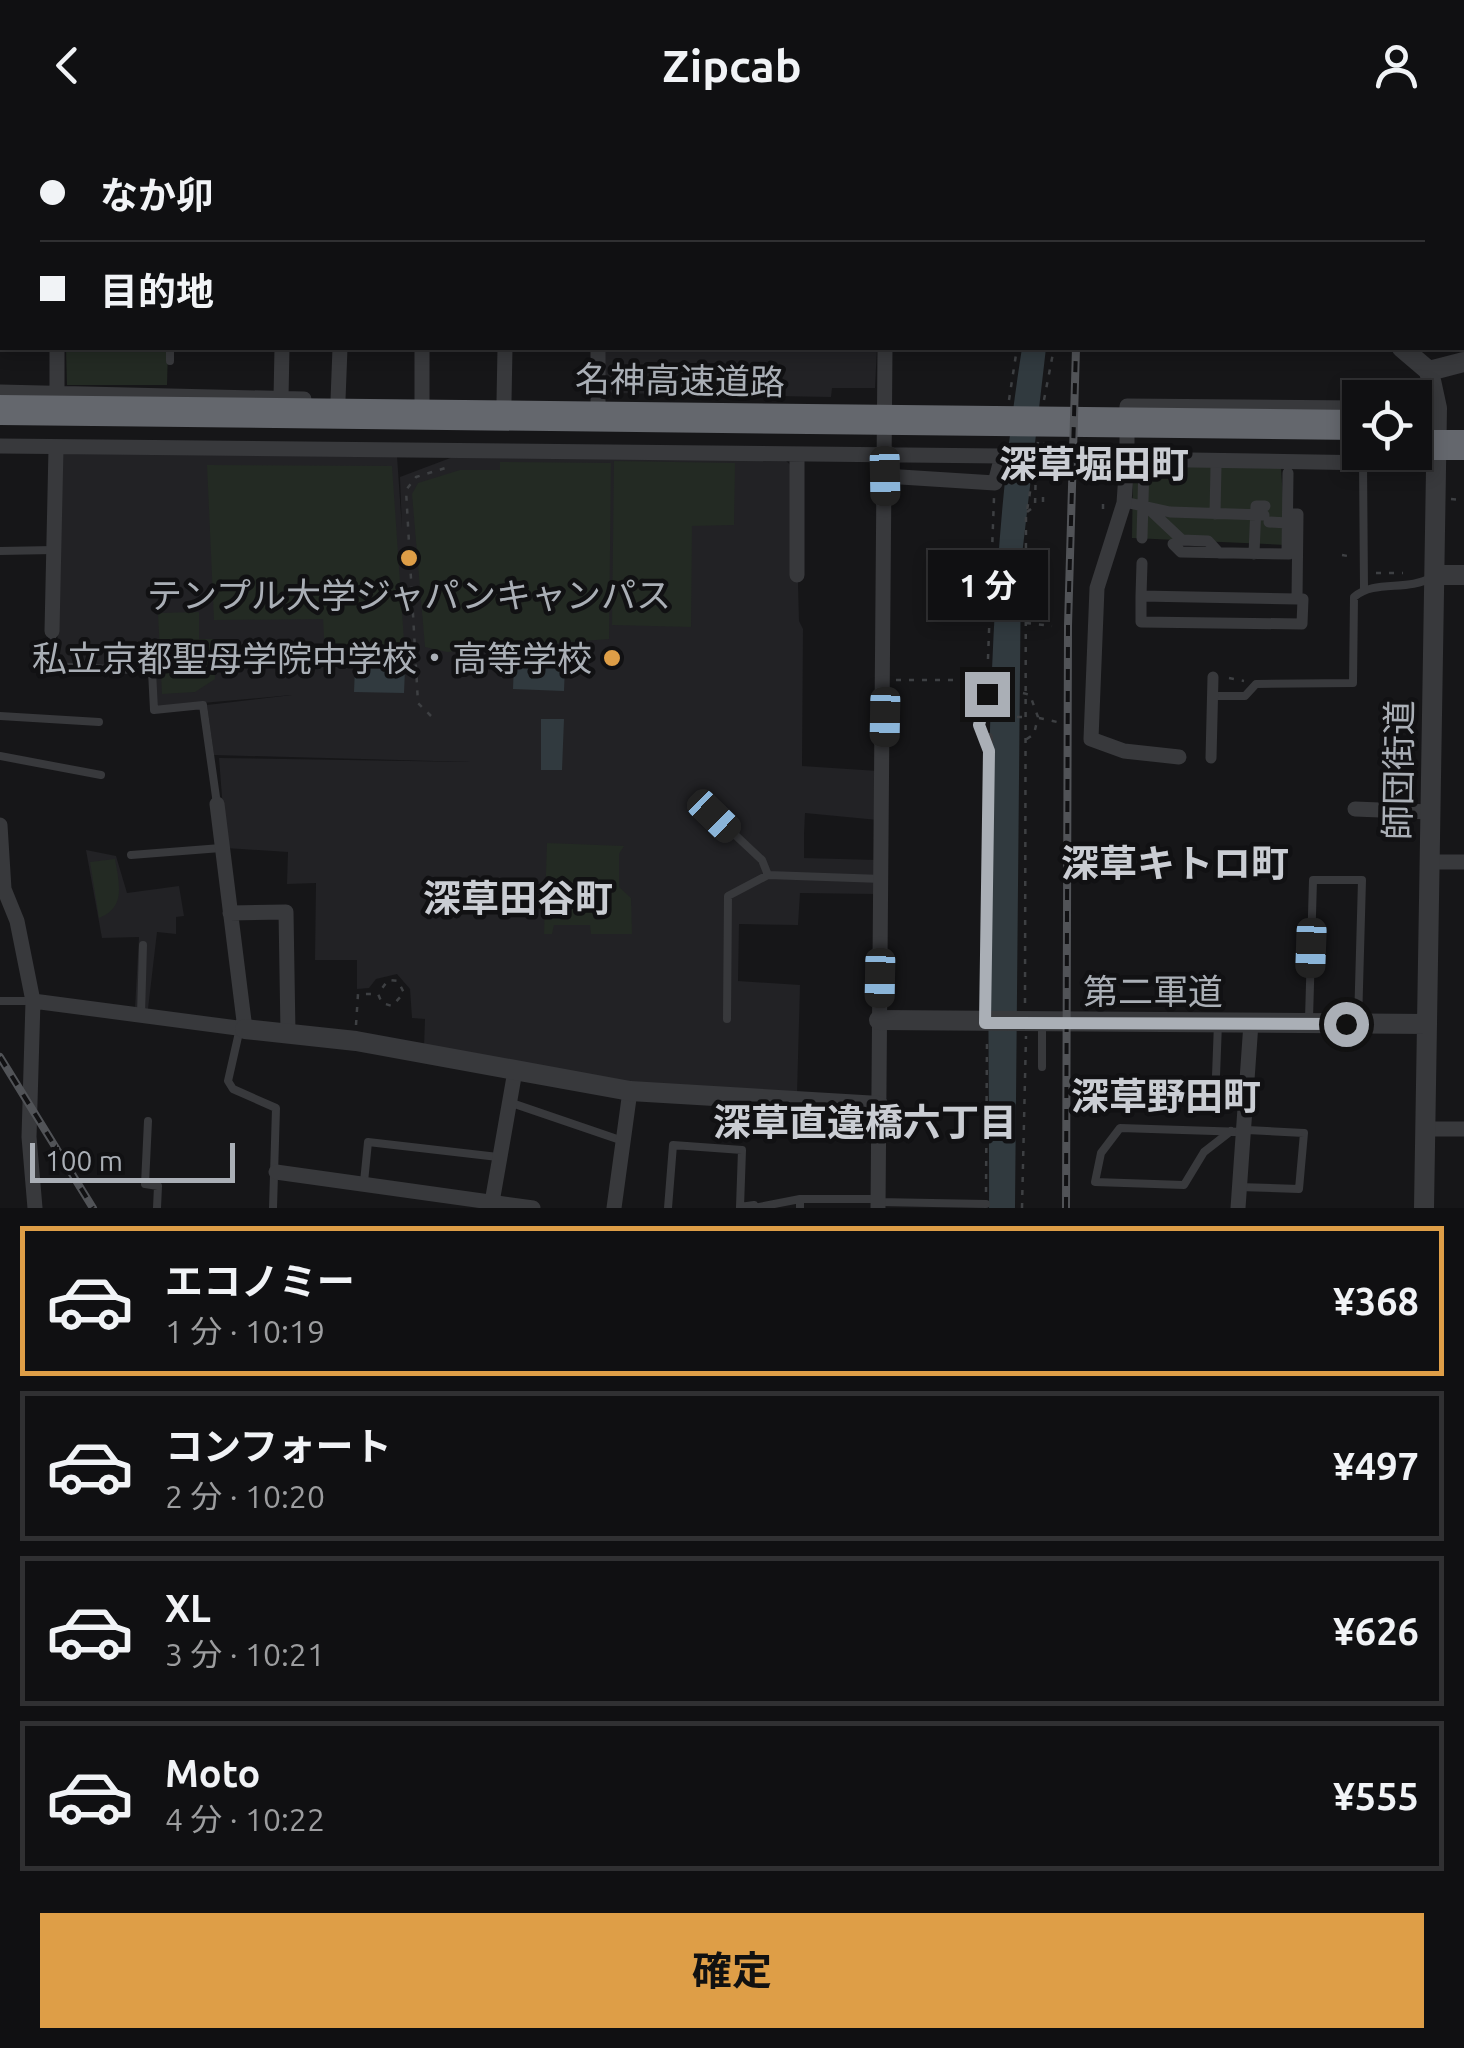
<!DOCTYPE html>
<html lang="ja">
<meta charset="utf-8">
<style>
:root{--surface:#101012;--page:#1e1e20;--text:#f1f3f6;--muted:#9c9d9f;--line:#303032;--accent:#de9e47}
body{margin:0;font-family:Ubuntu,"Noto Sans JP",sans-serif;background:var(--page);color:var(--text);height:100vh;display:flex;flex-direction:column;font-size:38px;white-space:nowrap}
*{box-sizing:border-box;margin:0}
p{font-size:32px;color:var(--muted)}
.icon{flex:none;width:55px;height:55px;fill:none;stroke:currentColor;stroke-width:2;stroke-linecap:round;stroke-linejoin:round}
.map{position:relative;height:1078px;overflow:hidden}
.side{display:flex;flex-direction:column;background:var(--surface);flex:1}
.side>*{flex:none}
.guide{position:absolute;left:0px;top:0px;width:1465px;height:220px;box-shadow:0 5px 15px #0003,0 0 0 2px var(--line);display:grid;align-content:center;height:220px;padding:0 40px;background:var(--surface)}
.controls{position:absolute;left:1342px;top:250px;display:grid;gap:20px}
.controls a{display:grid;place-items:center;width:90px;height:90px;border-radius:0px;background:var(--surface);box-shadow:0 5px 15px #0003,0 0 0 2px var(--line);font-size:50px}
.scale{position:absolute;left:30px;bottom:25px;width:205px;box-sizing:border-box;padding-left:10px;border:5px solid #aaafb6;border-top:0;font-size:28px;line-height:35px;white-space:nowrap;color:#aaafb6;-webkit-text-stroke:8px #111113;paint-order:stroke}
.end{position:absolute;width:45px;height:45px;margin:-22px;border:12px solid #aaafb6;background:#111;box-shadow:0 0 0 5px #111}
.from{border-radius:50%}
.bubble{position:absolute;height:70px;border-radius:0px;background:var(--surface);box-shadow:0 5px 15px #0003,0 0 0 2px var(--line);font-size:32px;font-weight:700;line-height:70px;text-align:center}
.car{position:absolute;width:30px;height:60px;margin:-30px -15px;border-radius:12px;box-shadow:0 0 8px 2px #0007;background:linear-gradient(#222 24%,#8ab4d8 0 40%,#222 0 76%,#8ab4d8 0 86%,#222 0)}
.guide b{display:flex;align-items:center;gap:35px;height:95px;font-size:38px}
.guide b+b{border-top:2px solid var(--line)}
.guide i{width:25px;height:25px;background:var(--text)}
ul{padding:18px 0 0;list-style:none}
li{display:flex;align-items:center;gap:30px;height:150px;margin:0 20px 15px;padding:0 20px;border:5px solid var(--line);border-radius:0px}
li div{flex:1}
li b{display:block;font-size:38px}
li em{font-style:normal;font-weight:700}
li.current{border-color:var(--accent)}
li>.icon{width:90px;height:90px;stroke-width:1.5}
.button{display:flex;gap:20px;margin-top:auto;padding:20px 40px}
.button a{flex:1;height:115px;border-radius:0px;background:var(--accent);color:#111;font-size:40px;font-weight:700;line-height:115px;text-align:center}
header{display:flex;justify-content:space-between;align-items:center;height:130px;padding:0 40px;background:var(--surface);font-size:45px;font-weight:700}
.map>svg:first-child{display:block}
.built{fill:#222225}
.green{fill:#232a23}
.water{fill:#313a3f}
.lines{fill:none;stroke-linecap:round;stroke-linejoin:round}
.path{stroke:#3e4043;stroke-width:2.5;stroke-dasharray:5 8;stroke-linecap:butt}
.service{stroke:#38393c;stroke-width:8}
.pedestrian{stroke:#38393c;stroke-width:11}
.minor{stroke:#38393c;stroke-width:15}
.tertiary{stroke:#38393c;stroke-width:20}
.motorway{stroke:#64676d;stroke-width:30}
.rail-casing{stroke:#515357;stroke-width:8}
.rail{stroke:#111113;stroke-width:4;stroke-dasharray:11;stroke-linecap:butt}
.route{stroke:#aaafb6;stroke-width:12}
.poi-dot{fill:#de9e47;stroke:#111113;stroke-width:4}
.labels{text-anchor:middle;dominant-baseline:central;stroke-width:9;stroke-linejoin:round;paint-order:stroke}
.street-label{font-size:35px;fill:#aaafb6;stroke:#111113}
.poi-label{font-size:35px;fill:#aaafb6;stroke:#111113}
.neighbourhood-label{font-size:38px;font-weight:bold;fill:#cacdd3;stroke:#111113}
</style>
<header><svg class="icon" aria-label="back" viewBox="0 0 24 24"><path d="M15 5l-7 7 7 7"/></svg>Zipcab<svg class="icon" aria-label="person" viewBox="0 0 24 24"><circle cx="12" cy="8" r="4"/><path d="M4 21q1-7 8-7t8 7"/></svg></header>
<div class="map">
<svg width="1464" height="1078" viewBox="0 0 1464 1078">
<rect width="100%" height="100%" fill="#161618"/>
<path class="built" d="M603 218H877L875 258H832L831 267 612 263 603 258Z
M62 323 397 326 402 399 400 347 453 327 785 330 795 339 799 491 803 499 802 636 878 641V690L805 683 804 704V728L877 730 876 764 800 763 798 795 739 794 738 851 800 855 797 965 634 954 424 917 425 889 412 888 410 859 397 844 376 849 369 858 357 859V830H315L316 753 287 754 288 722 226 718 219 628 470 632 214 625 207 575 292 565 157 577 154 538 57 533Z
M86 720 116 726 127 763 179 756 184 786 176 787V804L157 802 148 879 135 878 139 807 102 808Z"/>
<path class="green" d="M66 218H168L167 255H67Z
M614 331 735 333 734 395 692 396 691 497 612 495Z
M500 332 611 333 609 509 447 522 425 517 412 364 418 353 460 340H500Z
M207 335 392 336 405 525 325 524 323 489 214 490Z
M1139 336 1281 338 1286 415 1132 408 1133 341Z
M199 482V509H214L215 549 195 562 162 564 158 483Z
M547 713 624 716 619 724V757L631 768 632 804H591L590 795H554L552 804H544Z
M115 729C120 757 125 778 99 788L90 732Z"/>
<path class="water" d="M1022 218H1046L1021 434 1015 1078H989C990 791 977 502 1022 218Z
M514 533 565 535 564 561 513 559Z
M355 538 405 539 404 563 354 562Z
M541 589H564L562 640H541Z"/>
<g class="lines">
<path class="path" d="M1039 2V0
M1073 2 1074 0
M1009 270 1017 218
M1044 270 1054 218
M1044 330 1045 312
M1008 353 1030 354
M1451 369 1464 370
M1043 372V367
M1103 379V368
M1027 382 1035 376 1036 334
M1342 425 1353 427
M1376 443H1403
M1026 493 1052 496
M1229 548 1244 551
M896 550H955
M987 555 994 368
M1023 563 1030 565 1038 587 1034 604 1024 611
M431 586 418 573 406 360 416 347 452 336
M991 587H1023
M1039 588 1075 596
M1025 873 1026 387 1038 312
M356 895 358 864H378L382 873 392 876 404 863 398 851 388 850 378 864
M986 1062 987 910
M1022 1078 1026 906"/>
<path class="service" d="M658 0V2
M781 0V2
M802 0 803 2
M1226 2V0
M1283 2 1284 0
M1462 73 1464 74
M0 217H2
M170 218V231
M1363 333 1364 458
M0 421 54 420
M52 501V536L152 541 154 580 203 575 217 674
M987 564 979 595 988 620
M1212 566H1245L1256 554 1353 553 1354 467C1375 449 1408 462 1432 447
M0 586 99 592
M0 626 101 645
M715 686 762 730 768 745
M131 725 221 718
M0 871H33
M141 884 143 815
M985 888 989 607
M727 889 728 766 768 745 882 749
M1309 889 1313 750H1362L1358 893
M1042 893V937
M240 898 228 951 233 959 276 978 273 1078
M1216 946 1218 893
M509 972 623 1011
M148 991 145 1054 158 1056 157 1078
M1231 1001 1204 1022 1184 1055 1095 1052 1101 1023 1120 998 1245 1002
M364 1052 368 1012 498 1027
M1238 1057 1299 1059 1304 1003 1247 1000
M878 1072 986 1074
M668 1078 673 1015 742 1020 740 1077 754 1075
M754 1078 800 1069
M800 1078V1069H877"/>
<path class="pedestrian" d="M174 2V0
M1129 373 1170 382 1264 385
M1149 379 1182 410 1208 411 1219 423
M1215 384 1216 336
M1269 392 1288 393
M1142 408 1144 334
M1173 414 1181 422 1289 424
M1254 424 1256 376H1265
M1287 424 1288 343
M1142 433 1141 466 1297 469 1298 384H1289
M1141 466V492L1302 494 1303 469H1297
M1211 628 1213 547"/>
<path class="minor" d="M481 0V2
M555 0V2
M1178 0V2
M59 2V0
M284 2 285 0
M888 2V0
M0 133H2
M57 218V263
M422 218V271
M0 262 304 269
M281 268 282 218
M338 270 340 218
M504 271 505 218
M598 272V218
M1415 278H1437
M0 316 1002 326 995 353 885 346
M797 324V445
M1127 329V276L1360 278
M52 501 56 318
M1179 627 1124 621 1091 609 1097 458 1124 373 1127 329 1436 334
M1355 679 1430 682
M0 695 4 759 17 791 33 871 245 899 217 674
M1429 732H1464
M230 783 286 782 288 903
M33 871 29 1007 35 1078
M1425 999H1464
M276 1042 533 1078
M491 1078 515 941
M614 1078 630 961
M878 1078 885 218
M1238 1078 1251 893"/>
<path class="tertiary" d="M1393 2 1394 0
M1402 218 1429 241 1437 278 1424 1078
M1429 241 1464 232
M1436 445H1464
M879 890 1427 894
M245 899 356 911 630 961 879 976"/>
<path class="motorway" d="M0 280 1360 295
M1415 315H1464"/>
<g class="rail-casing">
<path id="rail" d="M1103 2 1104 0
M0 927 93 1078
M1066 1078 1068 496 1076 218"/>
</g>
<use href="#rail" class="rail"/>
</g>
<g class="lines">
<path class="route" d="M987 564 979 595 989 621 985 893 1346 894"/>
</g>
<g class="poi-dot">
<circle cx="409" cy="428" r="10"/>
<circle cx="612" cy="528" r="10"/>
</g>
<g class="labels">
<g class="street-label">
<text transform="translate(680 250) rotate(1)">名神高速道路</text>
<text transform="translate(1398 640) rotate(-89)">師団街道</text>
<text x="1153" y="861">第二軍道</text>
</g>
<g class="poi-label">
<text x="409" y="465">テンプル大学ジャパンキャンパス</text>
<text x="592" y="528" text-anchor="end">私立京都聖母学院中学校・高等学校</text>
</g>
<g class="neighbourhood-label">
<text x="1094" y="334">深草堀田町</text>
<text x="1175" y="733">深草キトロ町</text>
<text x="518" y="768">深草田谷町</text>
<text x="1166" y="966">深草野田町</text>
<text x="865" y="992">深草直違橋六丁目</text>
</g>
</g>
</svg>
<div class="controls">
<a><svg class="icon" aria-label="locate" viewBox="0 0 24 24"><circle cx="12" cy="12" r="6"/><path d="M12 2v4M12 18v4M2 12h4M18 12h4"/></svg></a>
</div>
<div class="scale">100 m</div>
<i class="end from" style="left:1346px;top:894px"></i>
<i class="end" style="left:987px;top:564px"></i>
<div class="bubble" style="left:928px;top:420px;width:120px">1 分</div>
<i class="car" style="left:885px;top:346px;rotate:179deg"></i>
<i class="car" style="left:885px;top:587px;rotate:181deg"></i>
<i class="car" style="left:714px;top:686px;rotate:134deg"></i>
<i class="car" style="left:1311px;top:818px;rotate:182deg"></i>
<i class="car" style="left:880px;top:848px;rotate:181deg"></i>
<div class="guide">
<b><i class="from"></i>なか卯</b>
<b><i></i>目的地</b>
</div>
</div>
<section class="side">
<ul>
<li class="current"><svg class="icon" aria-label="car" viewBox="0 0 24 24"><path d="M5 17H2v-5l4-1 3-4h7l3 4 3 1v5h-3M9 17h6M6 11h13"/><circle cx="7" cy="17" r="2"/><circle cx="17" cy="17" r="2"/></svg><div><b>エコノミー</b><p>1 分 · 10:19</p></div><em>¥368</em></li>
<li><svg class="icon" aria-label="car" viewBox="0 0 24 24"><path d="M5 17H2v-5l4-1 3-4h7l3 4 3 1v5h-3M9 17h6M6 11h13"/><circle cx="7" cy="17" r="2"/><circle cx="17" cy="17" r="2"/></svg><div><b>コンフォート</b><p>2 分 · 10:20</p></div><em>¥497</em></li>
<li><svg class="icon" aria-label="car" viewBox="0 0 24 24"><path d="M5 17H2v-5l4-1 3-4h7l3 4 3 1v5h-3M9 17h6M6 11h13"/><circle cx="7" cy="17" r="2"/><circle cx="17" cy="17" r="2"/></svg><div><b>XL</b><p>3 分 · 10:21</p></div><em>¥626</em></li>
<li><svg class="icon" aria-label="car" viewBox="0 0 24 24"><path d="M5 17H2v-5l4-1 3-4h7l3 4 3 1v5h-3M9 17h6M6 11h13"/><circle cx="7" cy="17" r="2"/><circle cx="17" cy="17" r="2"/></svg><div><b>Moto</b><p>4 分 · 10:22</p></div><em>¥555</em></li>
</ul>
<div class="button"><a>確定</a></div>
</section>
